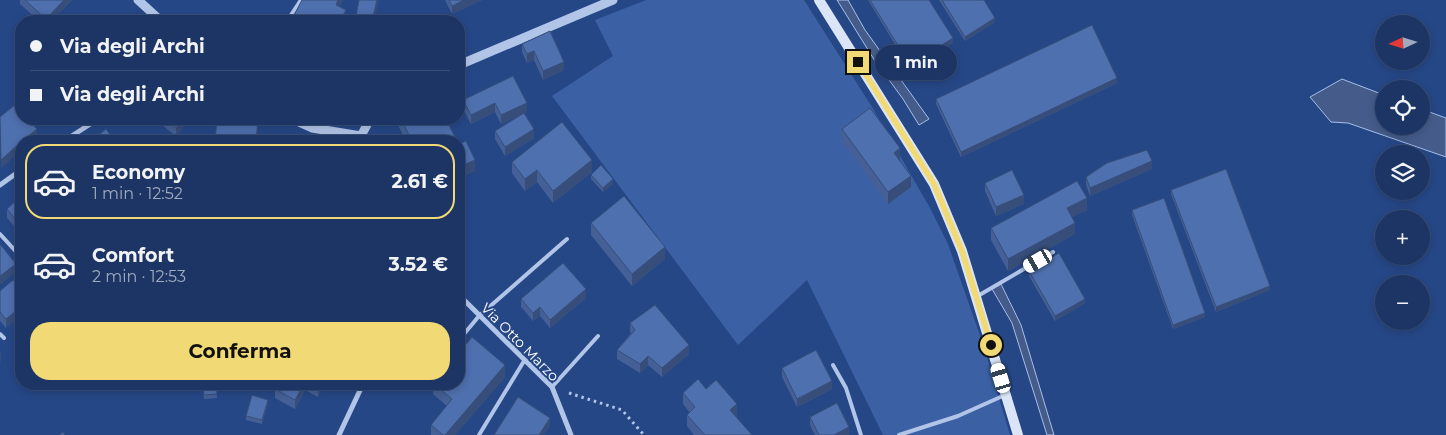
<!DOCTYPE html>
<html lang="it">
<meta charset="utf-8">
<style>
:root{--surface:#1c3564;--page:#29406d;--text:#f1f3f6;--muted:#a0abbf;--line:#3a5078;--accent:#f1d976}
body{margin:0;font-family:Montserrat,sans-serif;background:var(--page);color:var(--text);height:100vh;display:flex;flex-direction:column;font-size:19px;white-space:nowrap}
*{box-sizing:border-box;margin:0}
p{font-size:16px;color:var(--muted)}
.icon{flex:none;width:28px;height:28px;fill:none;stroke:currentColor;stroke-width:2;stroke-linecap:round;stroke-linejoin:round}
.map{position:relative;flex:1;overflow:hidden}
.details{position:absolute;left:15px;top:135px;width:450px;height:255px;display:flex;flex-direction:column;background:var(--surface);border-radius:20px;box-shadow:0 2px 8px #0003,0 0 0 1px var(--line)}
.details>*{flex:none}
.top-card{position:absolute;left:15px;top:15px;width:450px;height:110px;border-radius:20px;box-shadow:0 2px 8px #0003,0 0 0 1px var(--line);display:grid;align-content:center;height:110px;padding:0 15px;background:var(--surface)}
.needle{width:32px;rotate:266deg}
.buttons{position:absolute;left:1375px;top:15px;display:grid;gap:10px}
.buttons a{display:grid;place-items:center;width:55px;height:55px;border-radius:50%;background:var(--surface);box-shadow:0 2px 8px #0003,0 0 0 1px var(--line);font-size:25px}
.end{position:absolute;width:22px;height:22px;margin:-11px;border:6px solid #f1d976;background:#111;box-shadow:0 0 0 2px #111}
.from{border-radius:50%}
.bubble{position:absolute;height:35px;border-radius:18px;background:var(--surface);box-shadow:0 2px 8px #0003,0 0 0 1px var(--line);font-size:16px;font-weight:700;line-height:35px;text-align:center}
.car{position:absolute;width:15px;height:30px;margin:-15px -8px;border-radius:6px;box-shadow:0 0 4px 1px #0007;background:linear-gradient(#fff 24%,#345 0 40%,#fff 0 76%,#345 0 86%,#fff 0)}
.top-card b{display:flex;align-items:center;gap:18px;height:48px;font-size:19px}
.top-card b+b{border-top:1px solid var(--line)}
.top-card i{width:12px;height:12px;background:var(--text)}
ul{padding:9px 0 0;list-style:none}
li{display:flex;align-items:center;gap:15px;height:75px;margin:0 10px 8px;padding:0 5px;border:2px solid transparent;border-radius:20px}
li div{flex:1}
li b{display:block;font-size:19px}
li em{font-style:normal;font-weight:700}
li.on{border-color:var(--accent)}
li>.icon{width:45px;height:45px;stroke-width:1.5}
.action{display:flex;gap:10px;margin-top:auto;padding:10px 15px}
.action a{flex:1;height:58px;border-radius:20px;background:var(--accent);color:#111;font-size:20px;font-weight:700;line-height:58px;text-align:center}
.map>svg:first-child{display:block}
.green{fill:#3b60a3}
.water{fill:#455c8b;stroke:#a6bfe9}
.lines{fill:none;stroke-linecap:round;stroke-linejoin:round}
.path{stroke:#b1c5e8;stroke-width:3;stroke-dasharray:2.5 4;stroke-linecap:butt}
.service{stroke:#b1c5e8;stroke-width:4}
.minor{stroke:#b1c5e8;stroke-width:5}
.tertiary{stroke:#b1c5e8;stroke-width:9}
.secondary{stroke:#dbe5f7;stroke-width:10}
.wall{fill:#446096}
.shaded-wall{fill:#374e7a}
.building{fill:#4f70ae;stroke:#374e7a}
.route{stroke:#f1d976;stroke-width:6}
.labels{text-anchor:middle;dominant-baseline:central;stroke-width:4;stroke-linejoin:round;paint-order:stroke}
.street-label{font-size:14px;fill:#fff;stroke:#264786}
</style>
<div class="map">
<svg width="1446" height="435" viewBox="0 0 1446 435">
<rect width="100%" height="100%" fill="#264786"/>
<path class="green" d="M646 0H804L872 107 930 208 948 244 983 344 1010 435H883L807 280 738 345 552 96 613 56 595 20Z"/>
<path class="water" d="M837 0H848L865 30 929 119 919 125 903 99 875 61Z
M1342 79 1384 95V126H1421V109L1446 118V157L1348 123 1331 122 1310 97Z
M1001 284 1021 325 1054 435H1047L1012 323 992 289Z"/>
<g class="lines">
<path class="path" d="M569 393 622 410 644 435"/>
<path class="service" d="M287 21 301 0
M0 234 21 257
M976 297 1053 252
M0 334 4 338
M459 340 479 316 567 239
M833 365 846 388 861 435
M552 387 598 336
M479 435 524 361
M899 435 958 416 1005 395"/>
<path class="minor" d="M64 141 98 119
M0 185 21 170
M459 295 552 387 571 435
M339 435 363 384"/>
<path class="tertiary" d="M138 0 161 21
M459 65 613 0
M292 119 312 128 361 136 370 119"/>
<path class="secondary" d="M819 0 934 184 962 251 1018 435"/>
</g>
<path class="wall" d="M20 0H72L52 21H39L20 4Z
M445 0H482L452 14Z
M868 0H929L953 43 910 69Z
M939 0H984L995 22 965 41Z
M522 44 564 70 543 80 534 60 527 63 522 52Z
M513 76 527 112 524 113 534 138 505 156 495 139V131L522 114 501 124 495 112 471 124 463 109V100Z
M1117 83 961 157 936 104V99Z
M154 119H190L176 136Z
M398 119H432L434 123 457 141H406L398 125Z
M842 129 900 160H899L911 187 888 204 842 141Z
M512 162 592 172 553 203 537 182 525 191 512 173Z
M1152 169 1090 196 1086 185V177Z
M591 175 613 184 603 192 591 179Z
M985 183 1024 204 996 216 985 191Z
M1171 190 1270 290 1216 312 1171 194Z
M21 196V234L7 218V209Z
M1087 210 1072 217 1075 234 1008 271 991 240V228Z
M1132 210 1205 317 1173 329 1132 215Z
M591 223 665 259 632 286 591 235Z
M1029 271 1085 303 1055 321 1029 276Z
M21 290V315L6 328 0 321V291Z
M586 298 550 328 540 316 533 321 521 307V299Z
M630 323 689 354 662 377 648 365 640 373 617 359V350L631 333 630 332Z
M782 368 832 389 797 407 782 377Z
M505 377 455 435H431V425L447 406 433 394V384H459Z
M202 384H216L217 398 204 399Z
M278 384H325L318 397 305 390 295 409 275 398V389Z
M706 389 737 416 736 417 752 435H694L687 426V415L690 413 683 404V393Z
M268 404 262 424 246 420V416Z
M810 417 849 435H815L810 425Z"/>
<path class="shaded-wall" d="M64 0H72L52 21H46V19Z
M338 0H343L336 13V5Z
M377 0H379L374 21H372Z
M464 0H482L452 14V6Z
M346 10V19L345 21H340Z
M995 18V22L965 41V37Z
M953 38V43L910 69V65Z
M534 51V60L527 63V54Z
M564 62V70L543 80V71Z
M1117 78V83L961 157V152Z
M495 103V112L471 124V115Z
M527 103V112L501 124V115Z
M183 119H190L176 136V128Z
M258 119H259L257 141H256Z
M37 129V137L32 141H22Z
M534 129V138L505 156V147Z
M21 142V151L1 168V160Z
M900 148V160L894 164V153Z
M475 160V171L459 179V167Z
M592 160V172L553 203V191Z
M1152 161V169L1090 196V188Z
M537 170V182L525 191V179Z
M911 176V187L888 204V192Z
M613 179V184L603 192V188Z
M1024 195V204L996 216V207Z
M1087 198V210L1067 220V208Z
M1075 223V234L1008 271V259Z
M665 247V259L632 286V274Z
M16 264V272L0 285V276Z
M1270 286V290L1216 312V307Z
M586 289V298L550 328V320Z
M1085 299V303L1055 321V316Z
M21 307V315L6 328V319Z
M540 307V316L533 321V313Z
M1205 313V317L1173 329V325Z
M689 345V354L662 377V368Z
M1 352V361L0 362V353Z
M648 356V365L640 373V364Z
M505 365V377L455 435H445Z
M832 381V389L797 407V399Z
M304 384H305V390L295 409V400Z
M321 384H325L318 397V388Z
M268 400V404L262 424V420Z
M737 404V416L730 422V410Z
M550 418V426L544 435H539Z
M849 427V435H834Z"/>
<path class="building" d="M25 0H64L46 19Z
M302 0H338L336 5 346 10 340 21H322L321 20 320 21H296L292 19Z
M359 0H377L372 21H355Z
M449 0H464L452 6Z
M870 0H929L953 38 910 65Z
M942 0H984L995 18 965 37Z
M1092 25 1117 78 961 152 936 99Z
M550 31 564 62 543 71 534 51 527 54 522 44Z
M513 76 527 103 501 115 495 103 471 115 463 100Z
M16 104 21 111V119H28L37 129 22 141H21V142L1 160 0 117Z
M870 108 900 148 894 153 911 176 888 192 842 129Z
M524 113 534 129 505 147 495 131Z
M165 119H183L176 128Z
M217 119H258L256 141H215Z
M401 119H432L434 123 444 119H446L457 141H412Z
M562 122 592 160 553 191 537 170 525 179 512 162Z
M106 129 115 141H91Z
M288 134 333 140V141H287Z
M466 141 475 160 459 167V144Z
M1147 150 1152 161 1090 188 1086 177 1107 163Z
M601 165 613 179 603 188 591 175Z
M1226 169 1270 286 1216 307 1171 190Z
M1012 170 1024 195 996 207 985 183Z
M1077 181 1087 198 1067 208 1075 223 1008 259 991 228Z
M21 196V226L7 209Z
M624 196 665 247 632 274 591 223Z
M1164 198 1205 313 1173 325 1132 210Z
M0 244 16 264 0 276Z
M1059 253 1085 299 1055 316 1029 271Z
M563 263 586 289 550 320 540 307 533 313 521 299Z
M13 280 21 290V307L6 319 0 312V291Z
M655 305 689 345 662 368 648 356 640 364 617 350 635 330 630 323Z
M472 337 505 365 445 435H443L431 425 452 399 434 384H459V353Z
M816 350 832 381 797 399 782 368Z
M698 379 706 389 716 380 737 404 730 410 752 435H705L687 415 695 407 683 393Z
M203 384H216L217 394 204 395Z
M278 384H304L295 400 275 389Z
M309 384H321L318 388Z
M252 395 268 400 262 420 246 416Z
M518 397 550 418 539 435H494Z
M837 403 849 427 834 435H819L810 417Z
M63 432 65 435H59Z"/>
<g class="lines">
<path class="route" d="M858 62 934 184 962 251 991 345"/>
</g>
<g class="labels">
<g class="street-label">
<text transform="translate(520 342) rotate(45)">Via Otto Marzo</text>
</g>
</g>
</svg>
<div class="buttons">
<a><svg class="needle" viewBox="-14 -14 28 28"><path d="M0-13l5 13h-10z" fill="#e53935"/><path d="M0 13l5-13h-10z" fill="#a0abbf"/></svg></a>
<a><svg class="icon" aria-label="locate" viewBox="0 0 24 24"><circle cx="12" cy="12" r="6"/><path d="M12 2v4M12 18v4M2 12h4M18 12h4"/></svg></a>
<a><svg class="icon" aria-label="layers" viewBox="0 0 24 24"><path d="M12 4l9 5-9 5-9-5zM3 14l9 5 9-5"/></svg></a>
<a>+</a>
<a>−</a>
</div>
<i class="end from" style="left:991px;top:345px"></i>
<i class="end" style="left:858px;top:62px"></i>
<div class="bubble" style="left:875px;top:45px;width:82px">1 min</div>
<i class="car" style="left:1038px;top:261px;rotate:240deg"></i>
<i class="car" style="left:1001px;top:378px;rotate:343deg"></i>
<div class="top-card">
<b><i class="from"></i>Via degli Archi</b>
<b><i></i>Via degli Archi</b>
</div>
<section class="details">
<ul>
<li class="on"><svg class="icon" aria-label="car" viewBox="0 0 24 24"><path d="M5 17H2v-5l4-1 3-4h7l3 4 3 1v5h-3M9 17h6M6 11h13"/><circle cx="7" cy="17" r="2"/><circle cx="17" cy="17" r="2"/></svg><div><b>Economy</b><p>1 min · 12:52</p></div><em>2.61 €</em></li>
<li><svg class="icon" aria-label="car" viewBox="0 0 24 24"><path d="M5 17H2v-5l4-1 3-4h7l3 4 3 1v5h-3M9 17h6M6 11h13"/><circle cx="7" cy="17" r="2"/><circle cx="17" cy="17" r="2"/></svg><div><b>Comfort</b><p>2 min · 12:53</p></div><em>3.52 €</em></li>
</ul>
<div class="action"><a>Conferma</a></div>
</section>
</div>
